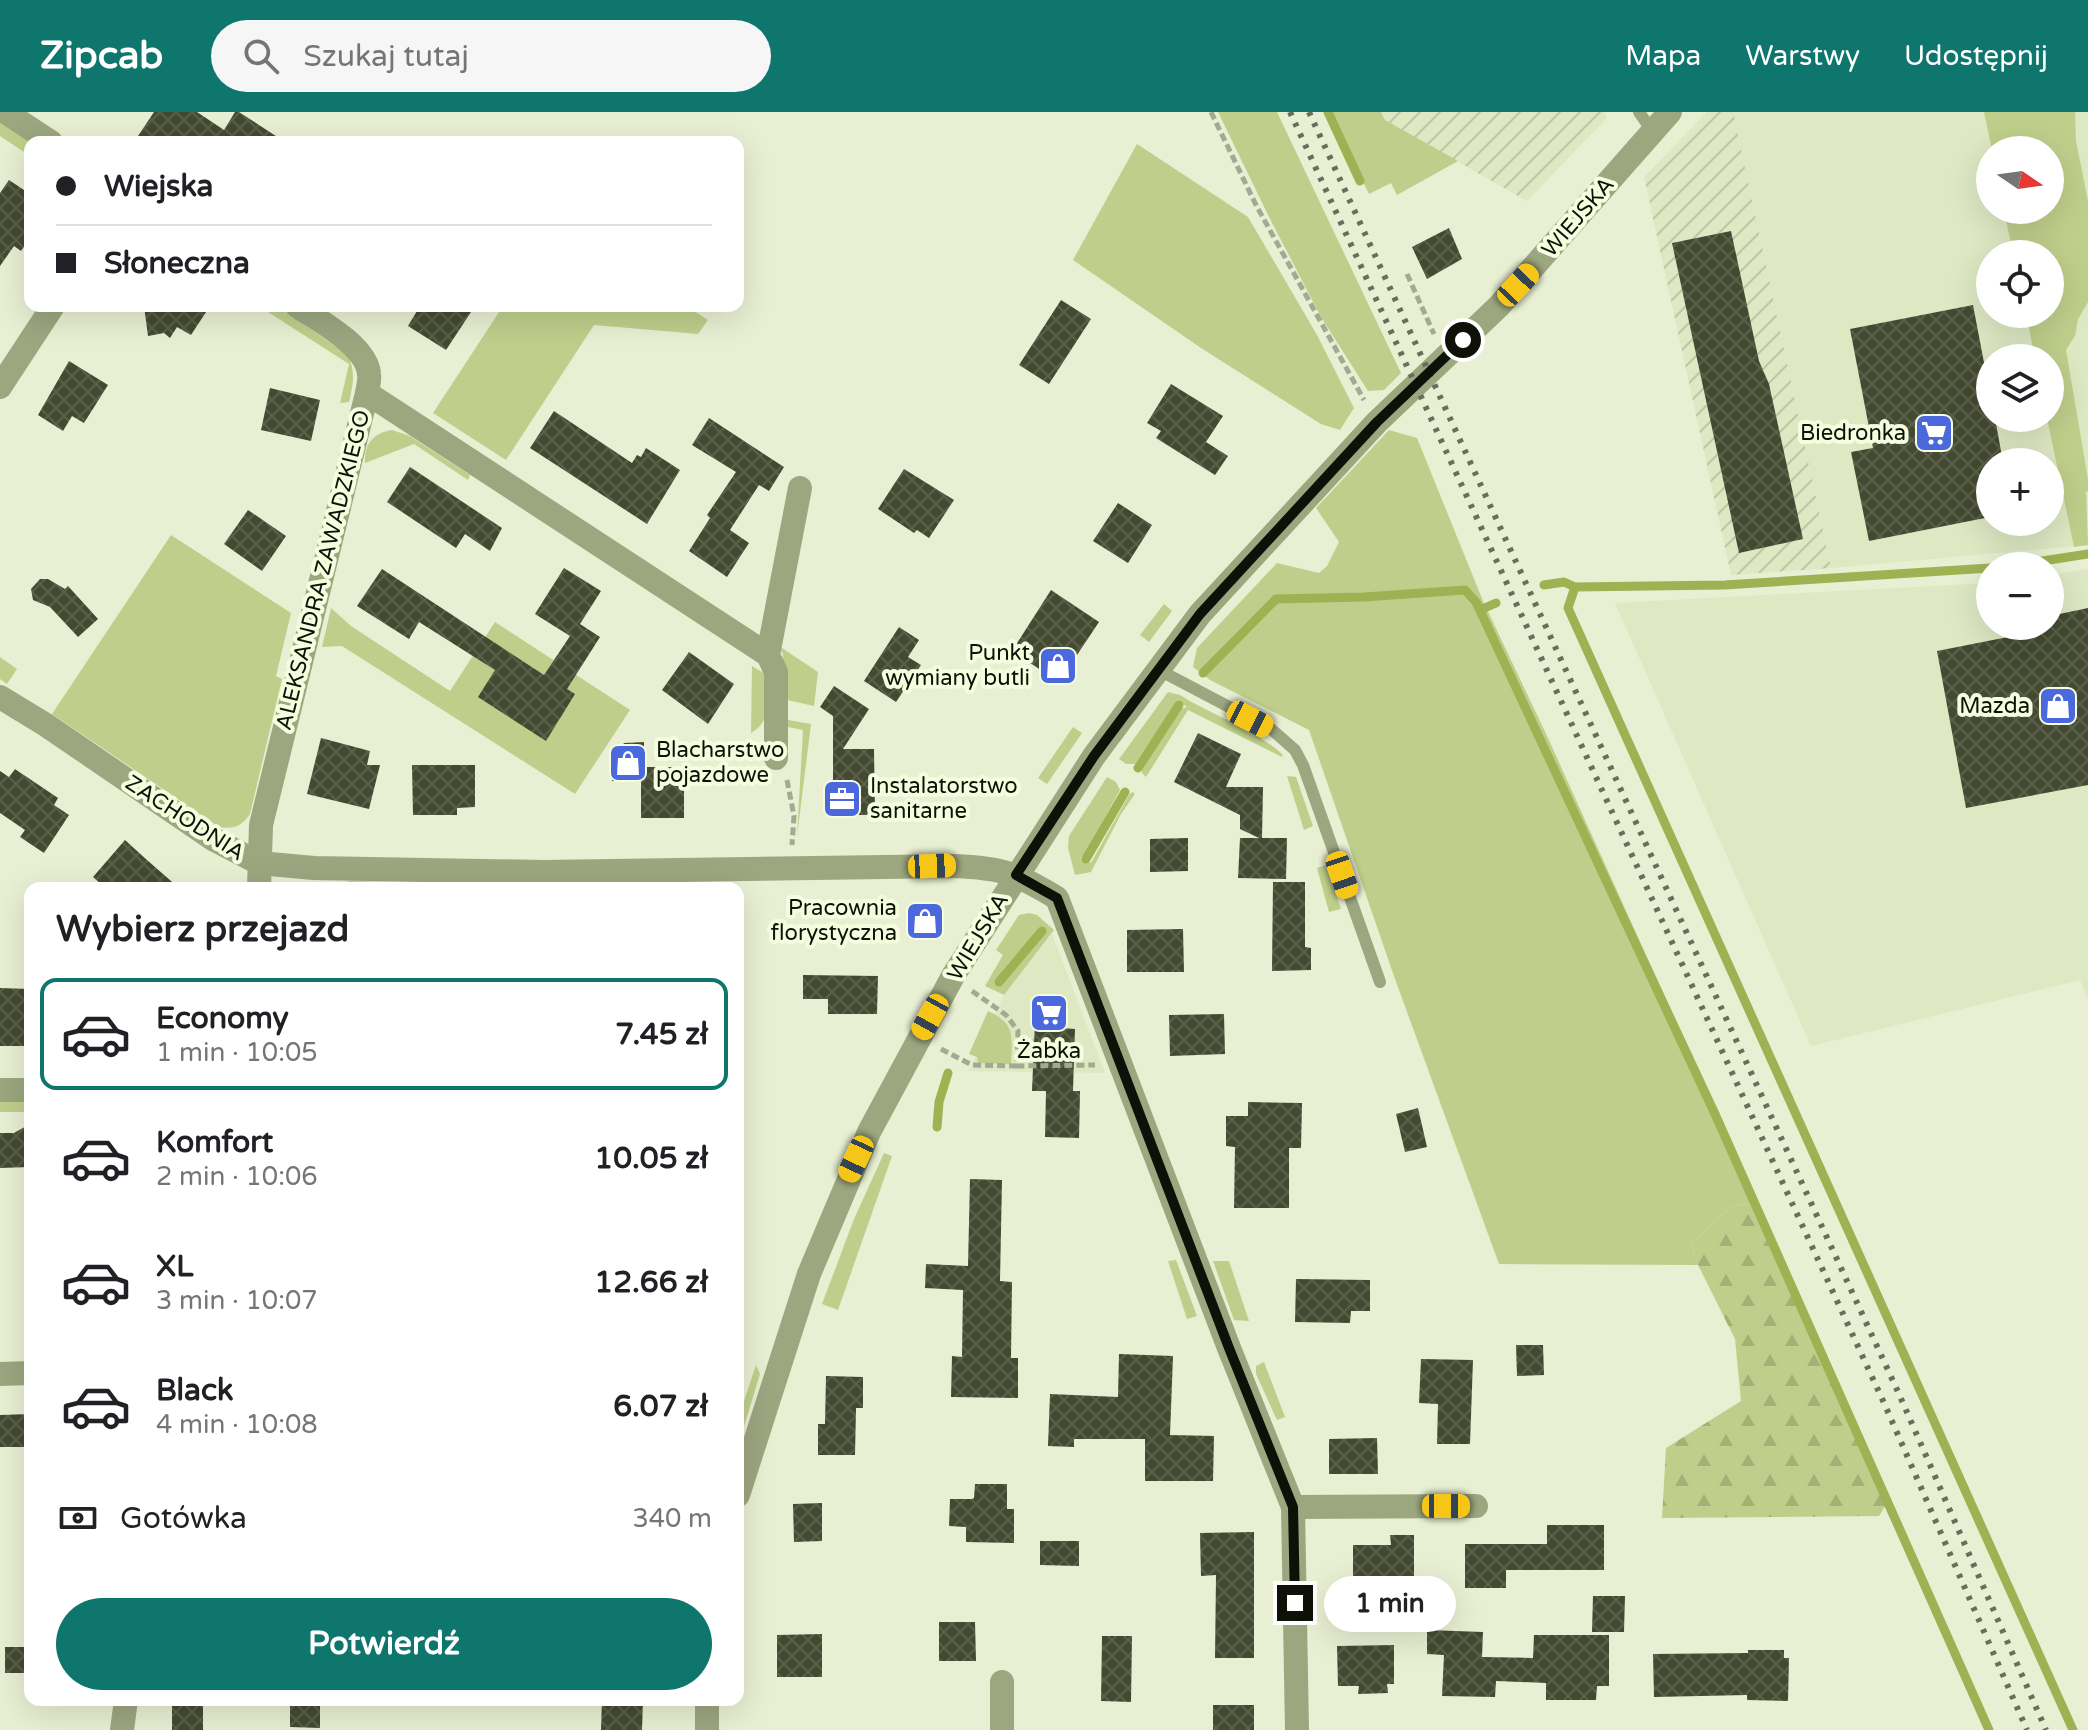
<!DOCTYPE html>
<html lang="pl">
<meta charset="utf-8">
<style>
:root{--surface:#fff;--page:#f6f6f6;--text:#202124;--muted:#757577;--line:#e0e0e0;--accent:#0f766e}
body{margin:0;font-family:"Varela Round",sans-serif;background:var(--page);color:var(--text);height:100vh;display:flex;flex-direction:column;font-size:30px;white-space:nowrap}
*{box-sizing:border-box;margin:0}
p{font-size:26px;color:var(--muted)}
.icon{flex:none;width:44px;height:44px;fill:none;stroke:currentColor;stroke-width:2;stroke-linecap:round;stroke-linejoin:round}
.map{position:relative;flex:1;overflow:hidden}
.drawer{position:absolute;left:24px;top:770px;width:720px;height:824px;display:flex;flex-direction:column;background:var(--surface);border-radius:16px;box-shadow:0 8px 32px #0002}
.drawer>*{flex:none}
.banner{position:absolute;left:24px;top:24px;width:720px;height:176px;border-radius:16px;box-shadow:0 8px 32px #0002;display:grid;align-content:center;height:176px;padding:0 32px;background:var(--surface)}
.needle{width:52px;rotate:103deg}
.controls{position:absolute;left:1976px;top:24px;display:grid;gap:16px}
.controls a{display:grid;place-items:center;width:88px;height:88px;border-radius:50%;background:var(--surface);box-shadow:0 8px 32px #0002;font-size:40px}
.end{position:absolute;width:36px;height:36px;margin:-18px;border:10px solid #0e1107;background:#fff;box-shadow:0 0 0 4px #fff}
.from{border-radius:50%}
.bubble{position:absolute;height:56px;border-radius:28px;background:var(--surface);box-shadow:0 8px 32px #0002;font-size:26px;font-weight:700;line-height:56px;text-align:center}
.car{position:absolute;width:24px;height:48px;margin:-24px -12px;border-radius:10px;box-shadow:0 0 6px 2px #0007;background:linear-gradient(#f5c518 24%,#345 0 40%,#f5c518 0 76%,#345 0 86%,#f5c518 0)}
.banner b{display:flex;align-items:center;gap:28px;height:76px;font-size:30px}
.banner b+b{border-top:2px solid var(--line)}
.banner i{width:20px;height:20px;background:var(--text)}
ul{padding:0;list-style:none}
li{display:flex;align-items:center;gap:24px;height:112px;margin:0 16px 12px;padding:0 16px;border:4px solid transparent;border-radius:16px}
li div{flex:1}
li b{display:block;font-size:30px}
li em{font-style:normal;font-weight:700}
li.current{border-color:var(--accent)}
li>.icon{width:72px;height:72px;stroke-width:1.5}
h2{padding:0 32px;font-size:36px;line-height:96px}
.pay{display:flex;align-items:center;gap:20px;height:88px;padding:0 32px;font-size:30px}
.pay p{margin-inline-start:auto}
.primary-button{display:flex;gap:16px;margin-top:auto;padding:16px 32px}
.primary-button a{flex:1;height:92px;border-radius:48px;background:var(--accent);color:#fff;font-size:32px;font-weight:700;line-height:92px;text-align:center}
header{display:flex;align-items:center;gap:48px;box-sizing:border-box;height:112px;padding:0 40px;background:var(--accent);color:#fff}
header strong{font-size:38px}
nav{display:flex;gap:44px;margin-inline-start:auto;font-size:28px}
.search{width:560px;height:72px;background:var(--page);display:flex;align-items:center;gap:20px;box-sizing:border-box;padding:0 28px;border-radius:44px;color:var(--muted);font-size:30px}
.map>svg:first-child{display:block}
.built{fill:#dee8c3;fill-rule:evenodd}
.industrial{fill:url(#industrial-furrows)}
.green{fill:#bfcf8b}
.forest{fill:url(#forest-firs)}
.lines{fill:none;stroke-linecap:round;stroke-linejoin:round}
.stream{stroke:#9fb253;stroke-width:9}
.building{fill:url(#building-cross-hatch)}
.path{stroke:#a3a992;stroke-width:5;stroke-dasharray:8 4;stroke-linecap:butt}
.lane{stroke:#9ca67f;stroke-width:12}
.street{stroke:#9ca67f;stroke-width:24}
.rail{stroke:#696e5c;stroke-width:6;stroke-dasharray:4 8;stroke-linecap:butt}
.route{stroke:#0e1107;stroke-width:10}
.labels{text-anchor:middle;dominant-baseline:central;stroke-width:8;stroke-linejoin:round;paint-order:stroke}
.street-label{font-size:22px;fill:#0e1107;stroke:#f5fddf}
.poi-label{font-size:22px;fill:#0e1107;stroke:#f5fddf;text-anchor:end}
</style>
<header>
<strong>Zipcab</strong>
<div class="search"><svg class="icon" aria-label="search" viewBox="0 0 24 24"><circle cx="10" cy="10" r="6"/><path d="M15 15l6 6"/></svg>Szukaj tutaj</div>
<nav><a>Mapa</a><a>Warstwy</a><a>Udostępnij</a></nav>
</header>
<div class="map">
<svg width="2088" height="1618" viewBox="0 0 2088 1618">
<defs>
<pattern id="industrial-furrows" width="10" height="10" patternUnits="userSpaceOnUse" patternTransform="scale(2)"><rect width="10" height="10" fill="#dee8c3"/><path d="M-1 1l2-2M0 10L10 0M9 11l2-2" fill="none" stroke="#bdc6a6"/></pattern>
<pattern id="forest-firs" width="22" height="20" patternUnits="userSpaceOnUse" patternTransform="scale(2)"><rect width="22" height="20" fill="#bfcf8b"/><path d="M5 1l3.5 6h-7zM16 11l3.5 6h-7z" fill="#a3b176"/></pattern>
<pattern id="building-cross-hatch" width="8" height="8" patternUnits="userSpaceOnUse" patternTransform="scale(2)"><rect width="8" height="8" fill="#444a31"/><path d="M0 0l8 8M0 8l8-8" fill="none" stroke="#5b604b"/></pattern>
</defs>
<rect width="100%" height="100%" fill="#e8efd2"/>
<path class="built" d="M1733 0H2088V433L1831 456ZM1990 38H2050V98H1990ZM1990 142H2050V202H1990ZM1990 246H2050V306H1990ZM1990 350H2050V410H1990Z
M2088 457V888L2080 868 1811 934 1615 491 1990 471V514H2050V463Z
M1052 822 1105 961 969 959 1004 883Z"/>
<path class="industrial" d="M1381 0H1604L1607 6 1527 89 1385 8Z
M1707 0H1733L1831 456 1731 463 1644 65Z"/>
<path class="green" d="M1218 0H1277L1401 261 1384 278 1368 279 1321 205 1269 105Z
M1328 0H1381L1385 8 1458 49 1397 83 1391 71 1369 82Z
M1984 0H2075L2076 29 2088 89V190L2078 207 2075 224 2066 238 2088 367V379L2086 380 2088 433 2074 435 2047 306H2050V246H2035L2026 202H2050V142H2013L2004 98H2050V38H1992Z
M0 11 30 30V44L0 24Z
M1137 32 1248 105 1317 223 1354 296 1340 318 1321 312 1201 236 1073 148Z
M271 194H277L348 243C356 260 353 273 349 290L340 291 349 252 268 200Z
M503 194H686L708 208 698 222 594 213 506 348 433 301Z
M392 318 410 324 470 363 468 368 414 332 365 351C364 332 373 321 392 318Z
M1389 318 1417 326 1483 489 1548 626 1758 1091 1732 1094 1691 1132 1698 1153 1499 1152 1395 867 1309 618 1210 568 1193 555 1197 536 1277 451 1319 461 1327 454 1339 430 1316 396Z
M171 423 291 501 276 564 282 567 250 702C241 715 234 717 219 715L52 602Z
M1164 492 1172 499 1149 530 1140 523Z
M331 496 351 514 450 579 495 510 630 598 575 682 342 534 322 535Z
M779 534 818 560 814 594 783 587V543Z
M0 545 17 557 7 572 0 567Z
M752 554 767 563C767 586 773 609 751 621Z
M1168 580 1180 583C1213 604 1254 616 1283 643L1282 645 1188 598 1146 665 1142 661V656L1181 597 1187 595 1178 588 1135 652H1126L1119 647Z
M788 608 811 612 797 724 803 618 788 615 784 609Z
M1073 615 1082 621 1047 672 1038 666Z
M1287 664 1296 665 1313 714 1304 718Z
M1107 665 1116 670 1120 678 1083 745 1080 746 1091 751 1129 683 1132 680 1135 682 1121 702 1091 760 1075 763 1068 736 1069 724Z
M1326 753 1341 797 1329 800 1317 756Z
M348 769 392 770 394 776H346Z
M1029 801 1037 803 1054 818 1004 883 985 874 1003 843 996 838 1019 803Z
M988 899C1016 911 1012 925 1011 952L978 951 977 945 969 942Z
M0 989H30V1000H0Z
M884 1041 892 1044 838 1198 822 1192 854 1107Z
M1176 1148 1197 1204 1187 1207 1168 1149Z
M1213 1149H1229L1249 1209 1234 1208Z
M1264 1250 1285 1305 1277 1308 1256 1262V1254Z
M756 1253 760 1262 738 1334V1307Z"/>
<path class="forest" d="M1758 1091 1886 1393 1879 1404 1662 1406 1666 1336 1741 1289 1735 1227 1698 1153 1691 1132 1732 1094Z"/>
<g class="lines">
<path class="stream" d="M1328 0 1360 69
M2010 454 2088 442
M1544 473 1564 470 1575 475 1725 473 1990 456
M1575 475 1568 496 2073 1618
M1480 498 1496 491
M1203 561 1276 487 1364 485 1465 478 1476 490 1715 1002 1989 1618
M1138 656 1179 593
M1086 747 1125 680
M344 775H385
M303 776 320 775
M999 870 1042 819
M937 1015 939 990 948 961"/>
</g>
<path class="building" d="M154 0H197L224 18 235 0H239L285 30H134Z
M9 68 30 82V126L21 139 14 134 0 154V81Z
M1449 116 1462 147 1427 167 1412 135Z
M1731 119 1759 249 1769 272 1803 427 1739 441 1672 131Z
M1061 188 1091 207 1049 272 1019 253Z
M1973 193 1990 282V306H1995L2003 350H1990V405L1869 429 1851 340 1873 336 1850 217Z
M144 194H210L191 223 177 215 170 226 164 221 148 224Z
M420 194H475L446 238 408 214Z
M69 249 108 273 84 311 72 304 63 319 38 303Z
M1171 272 1223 304 1206 330 1228 344 1215 363 1156 326 1161 319 1147 311Z
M270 276 320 288 311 329 261 318Z
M554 299 632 351 637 343 641 345 646 336 680 358 647 412 530 336Z
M709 306 784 355 769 379 759 373 730 418 749 431 727 465 689 439 710 406 707 403 736 360 692 333Z
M410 355 502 416 490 439 465 422 456 436 387 390Z
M904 357 954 388 929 426 917 418 914 421 878 397Z
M1118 391 1152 413 1128 451 1093 429Z
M248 398 286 424 262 459 224 432Z
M564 456 601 479 580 512 600 525 567 577 575 582 546 629 478 585 495 558 419 510 409 527 357 494 382 457 544 563 570 524 535 502Z
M40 467H48L65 477 68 474 98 507 78 525 50 495 33 488 31 477Z
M1051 478 1099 510 1059 570 1012 539Z
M2088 496V673L1966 696 1937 539 2013 524 2011 514H2050V504Z
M899 515 919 528 908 545 921 553 896 590 864 569Z
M689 540 734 572 708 612 662 578Z
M834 574 869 597 843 637H874L875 703H833V604L820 595Z
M1198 621 1241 642 1226 675H1263L1262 726H1287L1286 767 1238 766 1240 726H1259L1240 717V703L1174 670Z
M321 626 370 639 367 653H380L369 697 307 682Z
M644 630V655H684V706H641V669H612L613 648 624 631Z
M412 653H475V695L457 696V703H413Z
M15 657 58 686 54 693 69 703 44 741 20 725 25 718 0 701V659L9 665Z
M1188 726V759L1150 760V727Z
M125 728 147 748 179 776H105L93 765Z
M1273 770H1305V835L1311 836V858L1272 859Z
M1183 817 1184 860H1127V818Z
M803 863 878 864 877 902H828V887H803Z
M0 876 30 877V934H0Z
M1036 886H1062L1061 916 1075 917 1073 979H1080L1079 1026 1045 1025 1046 979H1032Z
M1224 902 1225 942 1170 944 1169 903Z
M1248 990 1302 991 1301 1036H1289V1096H1234L1235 1035 1226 1034V1004H1248Z
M1418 996 1427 1035 1405 1040 1396 1002Z
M30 1012V1055L0 1056V1021H14Z
M970 1067 1002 1068 1000 1169 1012 1170 1011 1246H1018V1286L951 1285 952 1244 962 1245 963 1178 925 1176 926 1152 968 1154Z
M1296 1167 1370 1168V1199H1351L1350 1211 1295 1210Z
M1516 1233H1543L1544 1263 1517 1264Z
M1119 1242 1173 1244 1170 1323 1214 1324 1213 1369H1145V1327H1074V1335L1048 1334 1050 1282 1118 1285Z
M1421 1247 1473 1248 1470 1332H1437L1438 1292 1419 1291Z
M826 1264 863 1265V1296H856L855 1343H818V1312H825Z
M30 1302V1335H0V1303Z
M1377 1326 1378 1362H1329V1327Z
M975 1372H1007V1397H1014V1431L966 1430V1415L949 1414 950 1387H972L974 1386Z
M822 1391V1429L794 1430 793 1392Z
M1547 1413H1604V1458H1506V1476H1465V1432H1547Z
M1254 1420V1546H1215L1216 1463 1201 1464 1200 1421Z
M1390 1423H1414V1466H1353V1433H1391Z
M1040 1429H1079V1454L1040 1453Z
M1593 1484H1625L1624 1520H1592Z
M939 1510H975L976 1549H939Z
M1427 1518 1483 1520 1482 1545 1533 1546 1534 1523H1609V1574H1597L1596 1588H1546V1571L1496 1569 1495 1585 1442 1584 1444 1543 1427 1542Z
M822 1522V1565H777V1523Z
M1102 1524H1132L1131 1590 1101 1589Z
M1394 1533V1572H1387L1388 1581 1358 1582 1359 1574H1338L1337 1534Z
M5 1535H30V1561H5Z
M1748 1538H1784V1546H1789L1788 1589 1747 1588V1583L1654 1585 1653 1542 1748 1541Z
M172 1588H203V1618H172Z
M290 1588H320V1616L290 1615Z
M602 1588H643L642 1618H601Z
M1213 1593H1254V1618H1213Z"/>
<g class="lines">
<path class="path" d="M1211 0 1256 93 1364 288
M1407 162 1434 222
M787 668 794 704 792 733
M972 879 1006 903 1018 919 1017 954 1095 953
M1018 929 1034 930
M941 937 972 953 1017 954"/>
<path class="lane" d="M1639 0 1653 20
M1157 557 1271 617 1295 638 1303 653 1380 870"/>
<path class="street" d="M5 0 51 30
M0 275 53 194
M367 281 768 543 776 560V646
M768 543 800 376
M0 585 46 613 213 727 259 751 314 756 544 760 954 754C1004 756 1015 761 1057 786L1229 1236 1293 1395 1297 1618
M259 776 261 713 367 281C368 275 370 267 369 262 367 234 318 208 297 194
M0 978H30
M0 1262 30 1261
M738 1383 809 1162 869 1020 953 864 1094 644 1200 502 1377 310 1499 194 1670 0
M1293 1395 1476 1394
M122 1618 126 1588
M707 1618V1588
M1002 1618V1570"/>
<path class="rail" d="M1290 0 1884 1291 2027 1618
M1309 0 1899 1282 2046 1618"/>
</g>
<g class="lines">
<path class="route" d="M1295 1491 1293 1395 1229 1236 1057 786 1016 763 1094 644 1200 502 1377 310 1463 228"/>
</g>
<defs>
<g id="supermarket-square" transform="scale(2)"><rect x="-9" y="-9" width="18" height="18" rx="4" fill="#4b68dc" stroke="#f5fddf"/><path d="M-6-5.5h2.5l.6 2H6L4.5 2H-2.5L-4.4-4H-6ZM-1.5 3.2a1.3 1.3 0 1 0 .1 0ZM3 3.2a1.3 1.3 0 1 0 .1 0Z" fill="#fff"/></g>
<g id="shop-square" transform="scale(2)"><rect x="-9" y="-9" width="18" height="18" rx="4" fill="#4b68dc" stroke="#f5fddf"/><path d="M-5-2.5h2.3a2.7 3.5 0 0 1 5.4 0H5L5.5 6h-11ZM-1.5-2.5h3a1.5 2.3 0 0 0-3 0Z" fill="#fff"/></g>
<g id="office-square" transform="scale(2)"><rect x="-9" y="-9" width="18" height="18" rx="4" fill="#4b68dc" stroke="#f5fddf"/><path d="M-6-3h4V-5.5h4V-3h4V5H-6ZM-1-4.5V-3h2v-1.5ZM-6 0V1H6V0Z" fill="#fff"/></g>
</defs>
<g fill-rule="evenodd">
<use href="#supermarket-square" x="1934" y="321"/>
<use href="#shop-square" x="1058" y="554"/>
<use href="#shop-square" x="2058" y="594"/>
<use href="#shop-square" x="628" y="651"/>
<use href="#office-square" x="842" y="687"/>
<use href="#shop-square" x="925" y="809"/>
<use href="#supermarket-square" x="1049" y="901"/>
</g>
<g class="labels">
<g class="street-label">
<text transform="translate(1578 105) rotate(-49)">WIEJSKA</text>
<text transform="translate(323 458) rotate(-76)">ALEKSANDRA ZAWADZKIEGO</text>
<text transform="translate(185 706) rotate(33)">ZACHODNIA</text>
<text transform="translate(978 825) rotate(-59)">WIEJSKA</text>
</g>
<g class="poi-label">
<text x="1906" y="321">Biedronka</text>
<text x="1030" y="541">Punkt<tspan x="1030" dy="25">wymiany butli</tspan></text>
<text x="2030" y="594">Mazda</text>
<text x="656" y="638" text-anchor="start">Blacharstwo<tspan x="656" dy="25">pojazdowe</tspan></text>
<text x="870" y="674" text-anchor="start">Instalatorstwo<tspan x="870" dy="25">sanitarne</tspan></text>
<text x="897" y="796">Pracownia<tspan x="897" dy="25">florystyczna</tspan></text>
<text x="1049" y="939" text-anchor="middle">Żabka</text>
</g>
</g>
</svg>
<div class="controls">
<a><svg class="needle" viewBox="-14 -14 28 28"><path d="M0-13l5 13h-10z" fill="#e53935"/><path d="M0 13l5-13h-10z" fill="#757577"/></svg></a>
<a><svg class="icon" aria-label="locate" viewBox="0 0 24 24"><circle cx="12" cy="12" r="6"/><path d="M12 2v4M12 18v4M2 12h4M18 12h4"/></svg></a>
<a><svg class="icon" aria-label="layers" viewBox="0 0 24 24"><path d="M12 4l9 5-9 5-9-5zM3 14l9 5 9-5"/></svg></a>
<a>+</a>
<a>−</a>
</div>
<i class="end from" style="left:1463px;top:228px"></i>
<i class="end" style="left:1295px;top:1491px"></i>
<div class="bubble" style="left:1324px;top:1464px;width:132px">1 min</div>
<i class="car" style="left:1518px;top:173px;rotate:43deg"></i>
<i class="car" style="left:1250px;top:607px;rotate:117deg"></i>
<i class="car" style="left:932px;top:754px;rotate:88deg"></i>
<i class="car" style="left:1342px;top:763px;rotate:161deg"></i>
<i class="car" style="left:930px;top:905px;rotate:209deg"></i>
<i class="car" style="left:856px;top:1047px;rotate:205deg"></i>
<i class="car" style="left:1446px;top:1394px;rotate:90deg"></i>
<div class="banner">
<b><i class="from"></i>Wiejska</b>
<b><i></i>Słoneczna</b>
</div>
<section class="drawer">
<h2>Wybierz przejazd</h2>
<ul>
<li class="current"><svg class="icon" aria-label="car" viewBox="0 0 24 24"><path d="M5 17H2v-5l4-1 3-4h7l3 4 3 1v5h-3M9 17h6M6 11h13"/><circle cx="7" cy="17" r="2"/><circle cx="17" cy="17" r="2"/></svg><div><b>Economy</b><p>1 min · 10:05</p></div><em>7.45 zł</em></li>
<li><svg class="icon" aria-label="car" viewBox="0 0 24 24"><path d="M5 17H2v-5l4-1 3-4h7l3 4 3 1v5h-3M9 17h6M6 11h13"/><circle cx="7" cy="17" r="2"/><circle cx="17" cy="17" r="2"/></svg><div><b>Komfort</b><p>2 min · 10:06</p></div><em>10.05 zł</em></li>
<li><svg class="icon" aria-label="car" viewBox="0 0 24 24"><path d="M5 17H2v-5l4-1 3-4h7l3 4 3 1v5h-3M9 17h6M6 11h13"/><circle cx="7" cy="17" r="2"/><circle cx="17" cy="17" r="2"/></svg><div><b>XL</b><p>3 min · 10:07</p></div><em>12.66 zł</em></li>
<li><svg class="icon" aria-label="car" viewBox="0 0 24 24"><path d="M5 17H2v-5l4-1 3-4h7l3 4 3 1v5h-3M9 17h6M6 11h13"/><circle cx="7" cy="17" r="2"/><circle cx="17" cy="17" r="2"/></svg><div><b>Black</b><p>4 min · 10:08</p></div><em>6.07 zł</em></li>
</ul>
<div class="pay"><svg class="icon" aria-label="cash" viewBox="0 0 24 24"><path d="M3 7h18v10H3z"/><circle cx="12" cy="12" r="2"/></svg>Gotówka<p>340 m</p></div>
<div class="primary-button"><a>Potwierdź</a></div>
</section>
</div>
